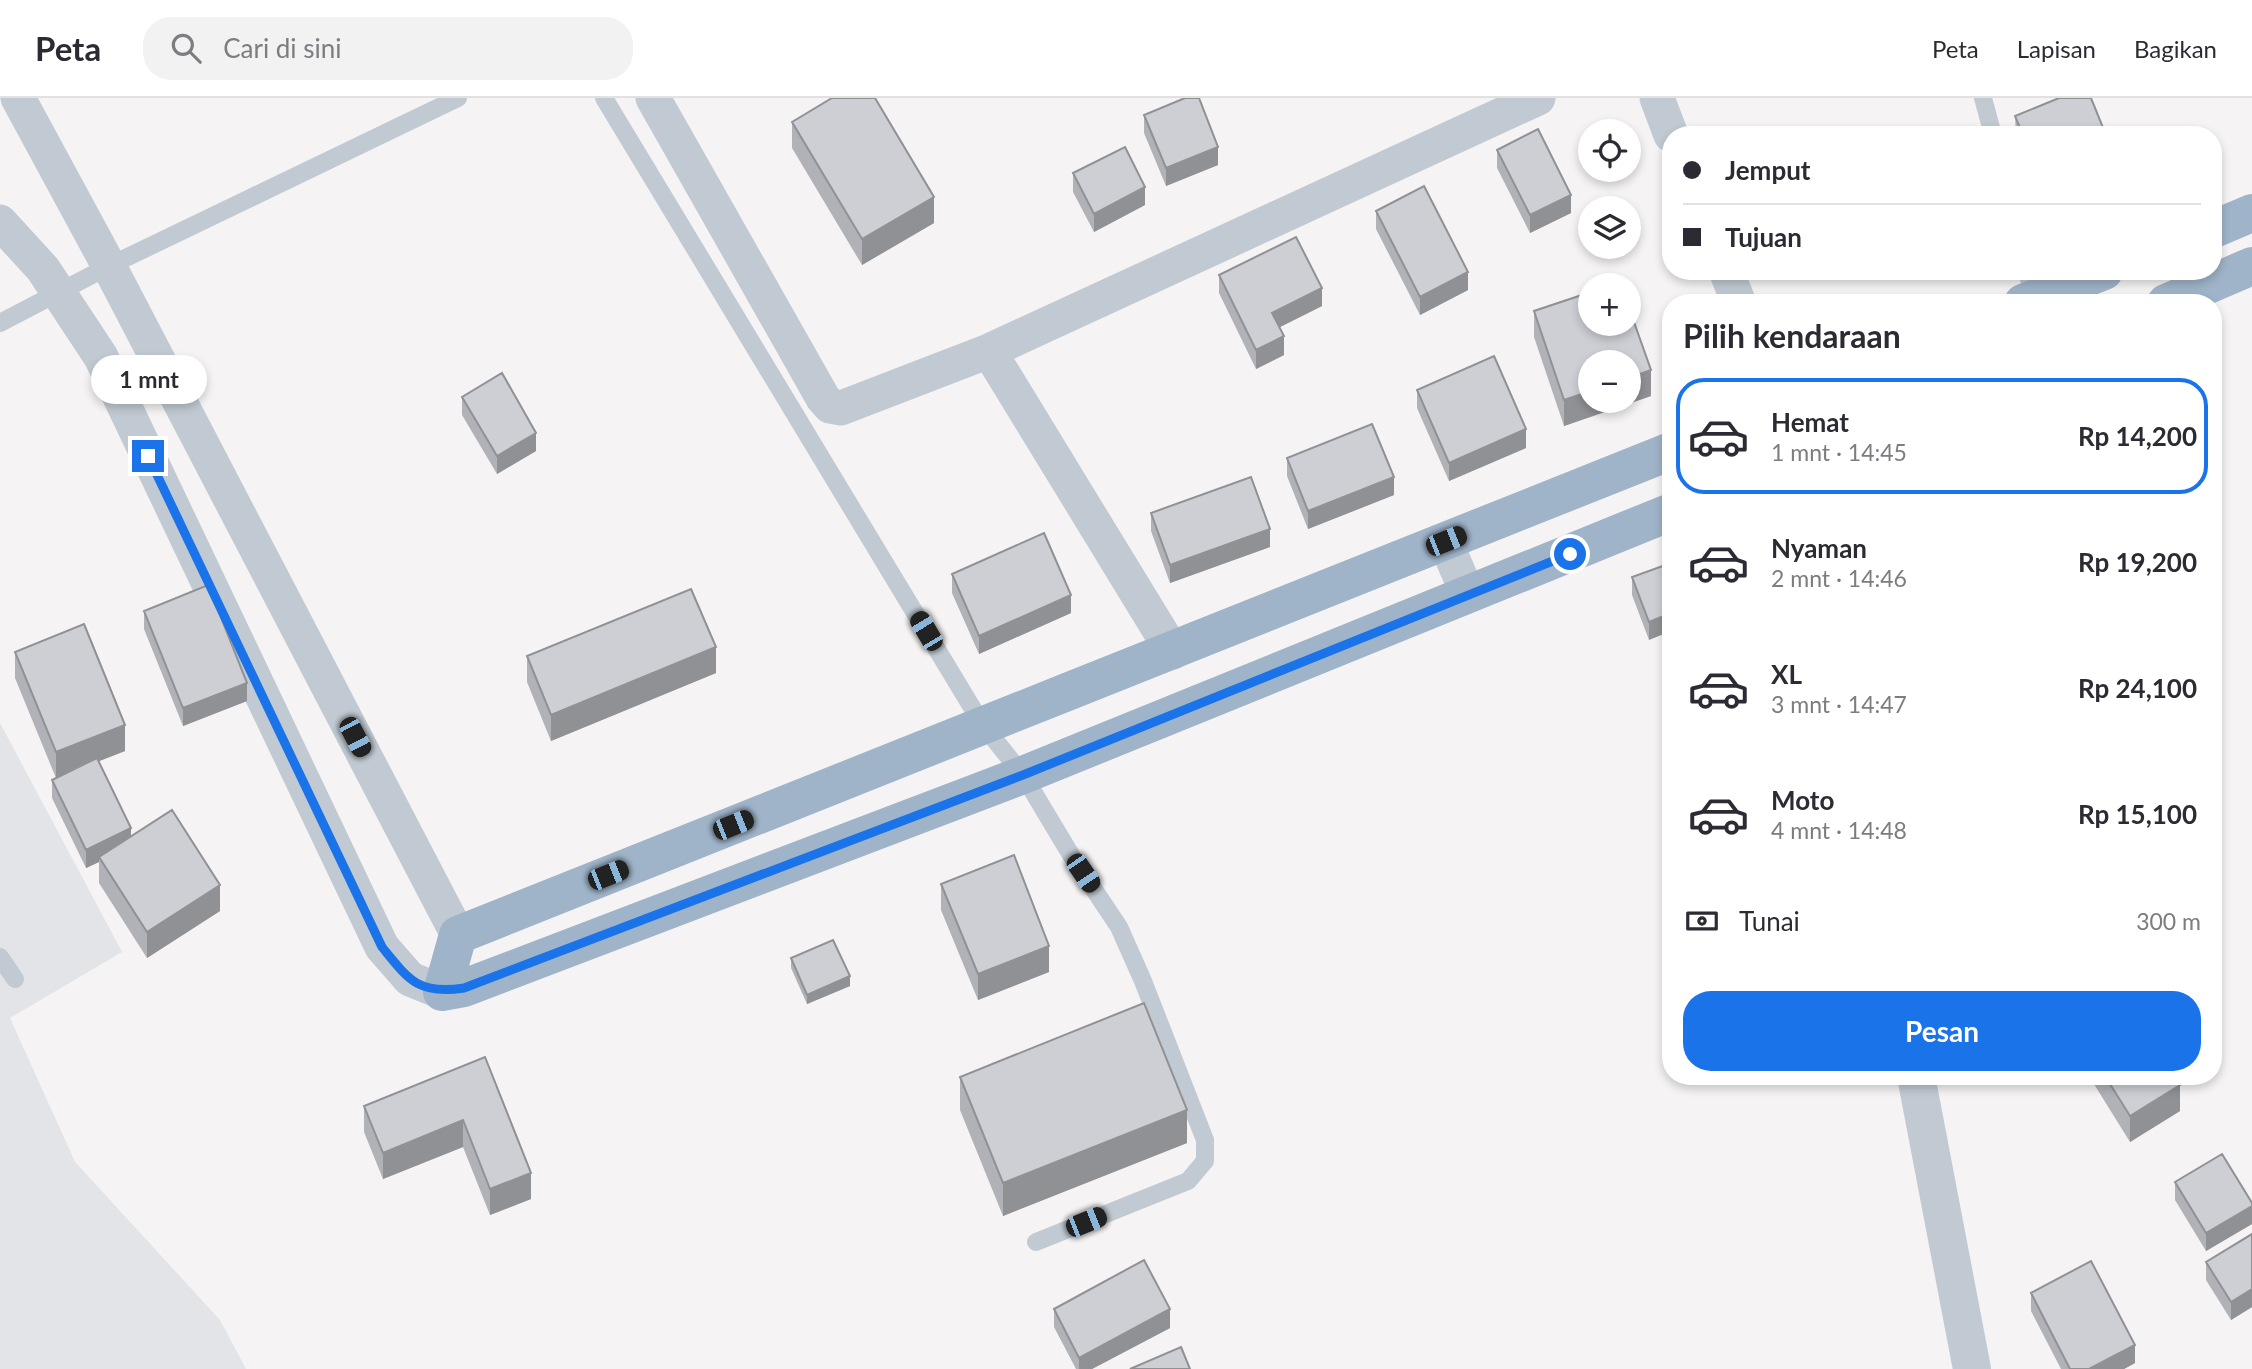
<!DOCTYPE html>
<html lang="id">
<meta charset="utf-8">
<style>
:root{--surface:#fff;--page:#f2f2f3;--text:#2b2b33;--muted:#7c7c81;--line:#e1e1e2;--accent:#1a73e8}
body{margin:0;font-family:Lato,sans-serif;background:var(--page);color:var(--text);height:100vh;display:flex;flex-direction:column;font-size:26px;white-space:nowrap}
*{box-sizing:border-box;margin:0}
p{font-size:23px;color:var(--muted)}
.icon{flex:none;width:38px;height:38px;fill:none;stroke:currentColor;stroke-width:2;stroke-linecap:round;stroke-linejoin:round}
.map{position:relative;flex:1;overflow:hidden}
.sheet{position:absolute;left:1662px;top:196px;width:560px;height:791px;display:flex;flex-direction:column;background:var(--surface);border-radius:28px;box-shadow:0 4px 10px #0003}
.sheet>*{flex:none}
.hud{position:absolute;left:1662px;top:28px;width:560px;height:154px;border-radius:28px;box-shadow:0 4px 10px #0003;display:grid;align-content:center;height:154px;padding:0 21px;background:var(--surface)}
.fabs{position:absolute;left:1578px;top:21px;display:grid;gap:14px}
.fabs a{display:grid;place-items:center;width:63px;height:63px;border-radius:50%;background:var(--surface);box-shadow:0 4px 10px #0003;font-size:35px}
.end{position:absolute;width:32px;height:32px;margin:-16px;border:9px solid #1a73e8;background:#fff;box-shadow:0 0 0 4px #fff}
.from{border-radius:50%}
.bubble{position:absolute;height:49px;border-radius:24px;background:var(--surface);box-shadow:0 4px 10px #0003;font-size:23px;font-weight:700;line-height:49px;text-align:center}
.car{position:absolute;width:21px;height:42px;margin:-21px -10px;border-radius:9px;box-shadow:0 0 5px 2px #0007;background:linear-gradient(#222 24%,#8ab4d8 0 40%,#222 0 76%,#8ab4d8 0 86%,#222 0)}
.hud b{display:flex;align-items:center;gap:24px;height:66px;font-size:26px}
.hud b+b{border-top:2px solid var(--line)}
.hud i{width:18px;height:18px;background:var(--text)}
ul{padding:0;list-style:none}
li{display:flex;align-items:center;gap:21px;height:116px;margin:0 14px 10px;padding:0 7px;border:4px solid transparent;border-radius:28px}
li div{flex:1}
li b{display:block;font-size:26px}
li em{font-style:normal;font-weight:700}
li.current{border-color:var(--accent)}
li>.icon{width:63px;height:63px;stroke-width:1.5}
h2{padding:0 21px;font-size:32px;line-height:84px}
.pay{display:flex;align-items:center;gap:18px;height:77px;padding:0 21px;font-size:26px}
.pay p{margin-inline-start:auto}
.action{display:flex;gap:14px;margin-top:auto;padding:14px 21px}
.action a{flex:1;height:80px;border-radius:28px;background:var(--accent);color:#fff;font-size:28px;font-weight:700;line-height:80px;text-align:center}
header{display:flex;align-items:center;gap:42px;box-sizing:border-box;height:98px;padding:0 35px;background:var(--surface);border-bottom:2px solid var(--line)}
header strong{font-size:33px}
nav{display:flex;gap:38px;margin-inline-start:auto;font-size:24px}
.search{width:490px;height:63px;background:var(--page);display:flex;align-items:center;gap:18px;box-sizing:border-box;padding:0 24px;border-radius:28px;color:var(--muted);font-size:26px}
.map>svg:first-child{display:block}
.airport{fill:#e2e4e7}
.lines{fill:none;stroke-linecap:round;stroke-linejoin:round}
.service{stroke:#c1cad2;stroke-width:18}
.minor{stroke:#c1cad2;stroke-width:35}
.tertiary{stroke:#c1cad2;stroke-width:38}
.trunk{stroke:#9fb4c9;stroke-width:38}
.wall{fill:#b0b2b7}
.shaded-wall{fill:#909195}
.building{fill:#cdcfd5;stroke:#909195;stroke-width:2}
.route{stroke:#1a73e8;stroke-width:9}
</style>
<header>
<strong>Peta</strong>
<div class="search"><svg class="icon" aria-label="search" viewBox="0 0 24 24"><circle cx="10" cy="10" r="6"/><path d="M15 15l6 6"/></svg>Cari di sini</div>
<nav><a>Peta</a><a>Lapisan</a><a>Bagikan</a></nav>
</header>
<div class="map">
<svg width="2252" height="1271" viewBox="0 0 2252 1271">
<rect width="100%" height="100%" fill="#f5f3f3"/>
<path class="airport" d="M0 625 122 854 10 920 75 1064 220 1222 246 1271H0Z"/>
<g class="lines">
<path class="service" d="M604 0 982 626 1023 677 1071 757 1119 829 1143 883 1205 1042V1063L1188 1083 1036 1144
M1983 0 1993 37
M2027 173 2034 200
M0 225 109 168 458 0
M0 859 15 881"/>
<path class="minor" d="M18 0 109 168 458 837
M653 0 823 300 830 308 841 310 989 253 1538 0
M1657 0 1671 37
M0 124 43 171 101 259 382 849 410 881 442 894
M1726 173 1739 205
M989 253 1173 554
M1445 443 1468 497"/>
<path class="tertiary" d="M1916 978 1972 1271"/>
<path class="trunk" d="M2214 131 2252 115
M2023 205 2104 173
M2166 205 2252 168
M1671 353C1267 515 862 675 458 837L442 894 464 890 1023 677 1671 414"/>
</g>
<path class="wall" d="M1144 17 1218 67 1166 88 1144 35Z
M2015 18 2106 37H2016Z
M792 24 934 125 862 167 792 50Z
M1497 52 1571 115 1530 135 1497 70Z
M1073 75 1145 107 1094 134 1073 94Z
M1376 113 1468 192 1420 217 1376 131Z
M1219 177 1322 208 1280 229 1284 257 1256 271 1219 195Z
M1534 213 1651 298 1564 328 1534 239Z
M1417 292 1526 350 1449 383 1417 310Z
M462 299 536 353 497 376 462 317Z
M1287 360 1394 397 1308 431 1287 378Z
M1151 415 1270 449 1170 485 1151 433Z
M1671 465 1649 542 1632 497V479Z
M952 476 1071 515 979 556 952 495Z
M144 513 247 603 183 628 144 531Z
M15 554 125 653 99 663 131 738 220 813 147 860 99 785V764L86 770 52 700V682L56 680 15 580Z
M527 558 716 575 551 643 527 584Z
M941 786 1049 874 978 902 941 812Z
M791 860 850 888 807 906 791 870Z
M485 959 531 1101 490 1117 463 1049 383 1081 364 1034V1008Z
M2089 978H2174L2180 1013 2130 1044Z
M960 979 1187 1045 1003 1118 960 1012Z
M2175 1084 2252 1105V1126L2206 1153 2175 1102Z
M2252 1136V1209L2231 1222 2206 1182V1164Z
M2031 1195 2135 1265 2124 1271H2061L2031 1213Z
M1054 1211 1170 1230 1092 1271H1076L1054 1229Z"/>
<path class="shaded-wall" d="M1218 49V67L1166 88V70Z
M1145 89V107L1094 134V116Z
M1571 97V115L1530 135V117Z
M934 99V125L862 167V141Z
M1468 174V192L1420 217V199Z
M1322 190V208L1272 233V215Z
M1284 238V257L1256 271V252Z
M1651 272V298L1564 328V302L1591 293V303H1629V280Z
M1526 331V350L1449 383V365Z
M536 335V353L497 376V358Z
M1394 379V397L1308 431V413Z
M1270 431V449L1170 485V467Z
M1071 497V515L979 556V538Z
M1671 515V533L1649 542V524Z
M716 549V575L551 643V617Z
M247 585V603L183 628V610Z
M125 627V653L56 680V654Z
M131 730V748L99 759V764L86 770V752Z
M220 787V813L147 860V834Z
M1049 848V874L978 902V876Z
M850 878V888L807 906V897Z
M2180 987V1013L2130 1044V1018Z
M1187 1012V1045L1003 1118V1085Z
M463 1022V1049L383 1081V1055Z
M531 1075V1101L490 1117V1091Z
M2252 1108V1126L2206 1153V1135Z
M2252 1191V1209L2231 1222V1204Z
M1170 1211V1230L1092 1271H1079V1260Z
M2135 1247V1265L2124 1271H2089Z"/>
<path class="building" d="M832 0H875L934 99 862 141 792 24Z
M1185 0H1199L1218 49 1166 70 1144 17Z
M2059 0H2091L2106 37H2023L2015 18Z
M1538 31 1571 97 1530 117 1497 52Z
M1125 49 1145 89 1094 116 1073 75Z
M1424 88 1468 174 1420 199 1376 113Z
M1296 139 1322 190 1272 215 1284 238 1256 252 1219 177Z
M1620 183 1621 187H1609Z
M1591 194V226H1629V210L1651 272 1629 280V264H1591V293L1564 302 1534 213Z
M1494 258 1526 331 1449 365 1417 292Z
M502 275 536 335 497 358 462 299Z
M1372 326 1394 379 1308 413 1287 360Z
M1251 379 1270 431 1170 467 1151 415Z
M1044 435 1071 497 979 538 952 476Z
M1671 465V515L1649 524 1632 479Z
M208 487 247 585 183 610 144 513Z
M691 491 716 549 551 617 527 558Z
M84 526 125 627 56 654 15 554Z
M97 660 131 730 86 752 52 682Z
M172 712 220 787 147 834 99 759Z
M1014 757 1049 848 978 876 941 786Z
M833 842 850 878 807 897 791 860Z
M1144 905 1187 1012 1003 1085 960 979Z
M485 959 531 1075 490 1091 463 1022 383 1055 364 1008Z
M2105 978H2174L2180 987 2130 1018Z
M2222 1056 2252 1105V1108L2206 1135 2175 1084Z
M2252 1136V1191L2231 1204 2206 1164Z
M1144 1162 1170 1211 1079 1260 1054 1211Z
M2091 1163 2135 1247 2089 1271H2070L2031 1195Z
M1181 1249 1190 1271H1130Z"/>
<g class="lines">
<path class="route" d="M148 358 382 849C409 882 418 897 464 890L1023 677 1570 456"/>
</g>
</svg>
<div class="fabs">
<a><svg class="icon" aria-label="locate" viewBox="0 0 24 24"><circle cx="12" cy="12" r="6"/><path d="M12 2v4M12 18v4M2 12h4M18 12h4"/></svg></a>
<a><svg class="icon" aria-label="layers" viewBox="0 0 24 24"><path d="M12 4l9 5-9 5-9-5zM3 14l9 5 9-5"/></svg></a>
<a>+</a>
<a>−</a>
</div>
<i class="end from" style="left:1570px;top:456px"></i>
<i class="end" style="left:148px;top:358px"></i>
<div class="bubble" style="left:91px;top:257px;width:116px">1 mnt</div>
<i class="car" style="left:1446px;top:443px;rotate:68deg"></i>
<i class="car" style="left:926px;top:533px;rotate:329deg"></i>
<i class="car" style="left:355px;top:639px;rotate:152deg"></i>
<i class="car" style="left:733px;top:727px;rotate:68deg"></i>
<i class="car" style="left:1083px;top:775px;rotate:146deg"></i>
<i class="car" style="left:608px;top:777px;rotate:68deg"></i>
<i class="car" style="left:1086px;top:1124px;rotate:68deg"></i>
<div class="hud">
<b><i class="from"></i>Jemput</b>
<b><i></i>Tujuan</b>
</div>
<section class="sheet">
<h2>Pilih kendaraan</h2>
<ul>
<li class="current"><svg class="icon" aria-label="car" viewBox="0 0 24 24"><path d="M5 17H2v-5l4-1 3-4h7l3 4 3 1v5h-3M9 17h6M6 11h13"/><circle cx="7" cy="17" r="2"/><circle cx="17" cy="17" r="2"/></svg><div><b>Hemat</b><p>1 mnt · 14:45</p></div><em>Rp 14,200</em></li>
<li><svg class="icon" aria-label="car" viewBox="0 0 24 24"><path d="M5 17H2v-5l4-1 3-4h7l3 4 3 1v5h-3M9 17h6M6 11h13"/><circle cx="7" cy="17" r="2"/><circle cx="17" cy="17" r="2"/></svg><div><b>Nyaman</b><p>2 mnt · 14:46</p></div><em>Rp 19,200</em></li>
<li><svg class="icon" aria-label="car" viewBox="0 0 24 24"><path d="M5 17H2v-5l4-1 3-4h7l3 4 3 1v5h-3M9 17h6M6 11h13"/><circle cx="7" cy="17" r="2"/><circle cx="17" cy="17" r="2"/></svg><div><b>XL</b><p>3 mnt · 14:47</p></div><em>Rp 24,100</em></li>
<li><svg class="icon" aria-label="car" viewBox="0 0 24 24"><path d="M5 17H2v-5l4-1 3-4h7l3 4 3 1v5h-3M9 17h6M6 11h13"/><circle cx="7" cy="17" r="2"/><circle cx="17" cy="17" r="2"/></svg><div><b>Moto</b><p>4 mnt · 14:48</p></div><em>Rp 15,100</em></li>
</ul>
<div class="pay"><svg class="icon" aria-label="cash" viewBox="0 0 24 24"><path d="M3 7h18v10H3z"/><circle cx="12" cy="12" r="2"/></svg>Tunai<p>300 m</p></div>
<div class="action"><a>Pesan</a></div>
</section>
</div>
